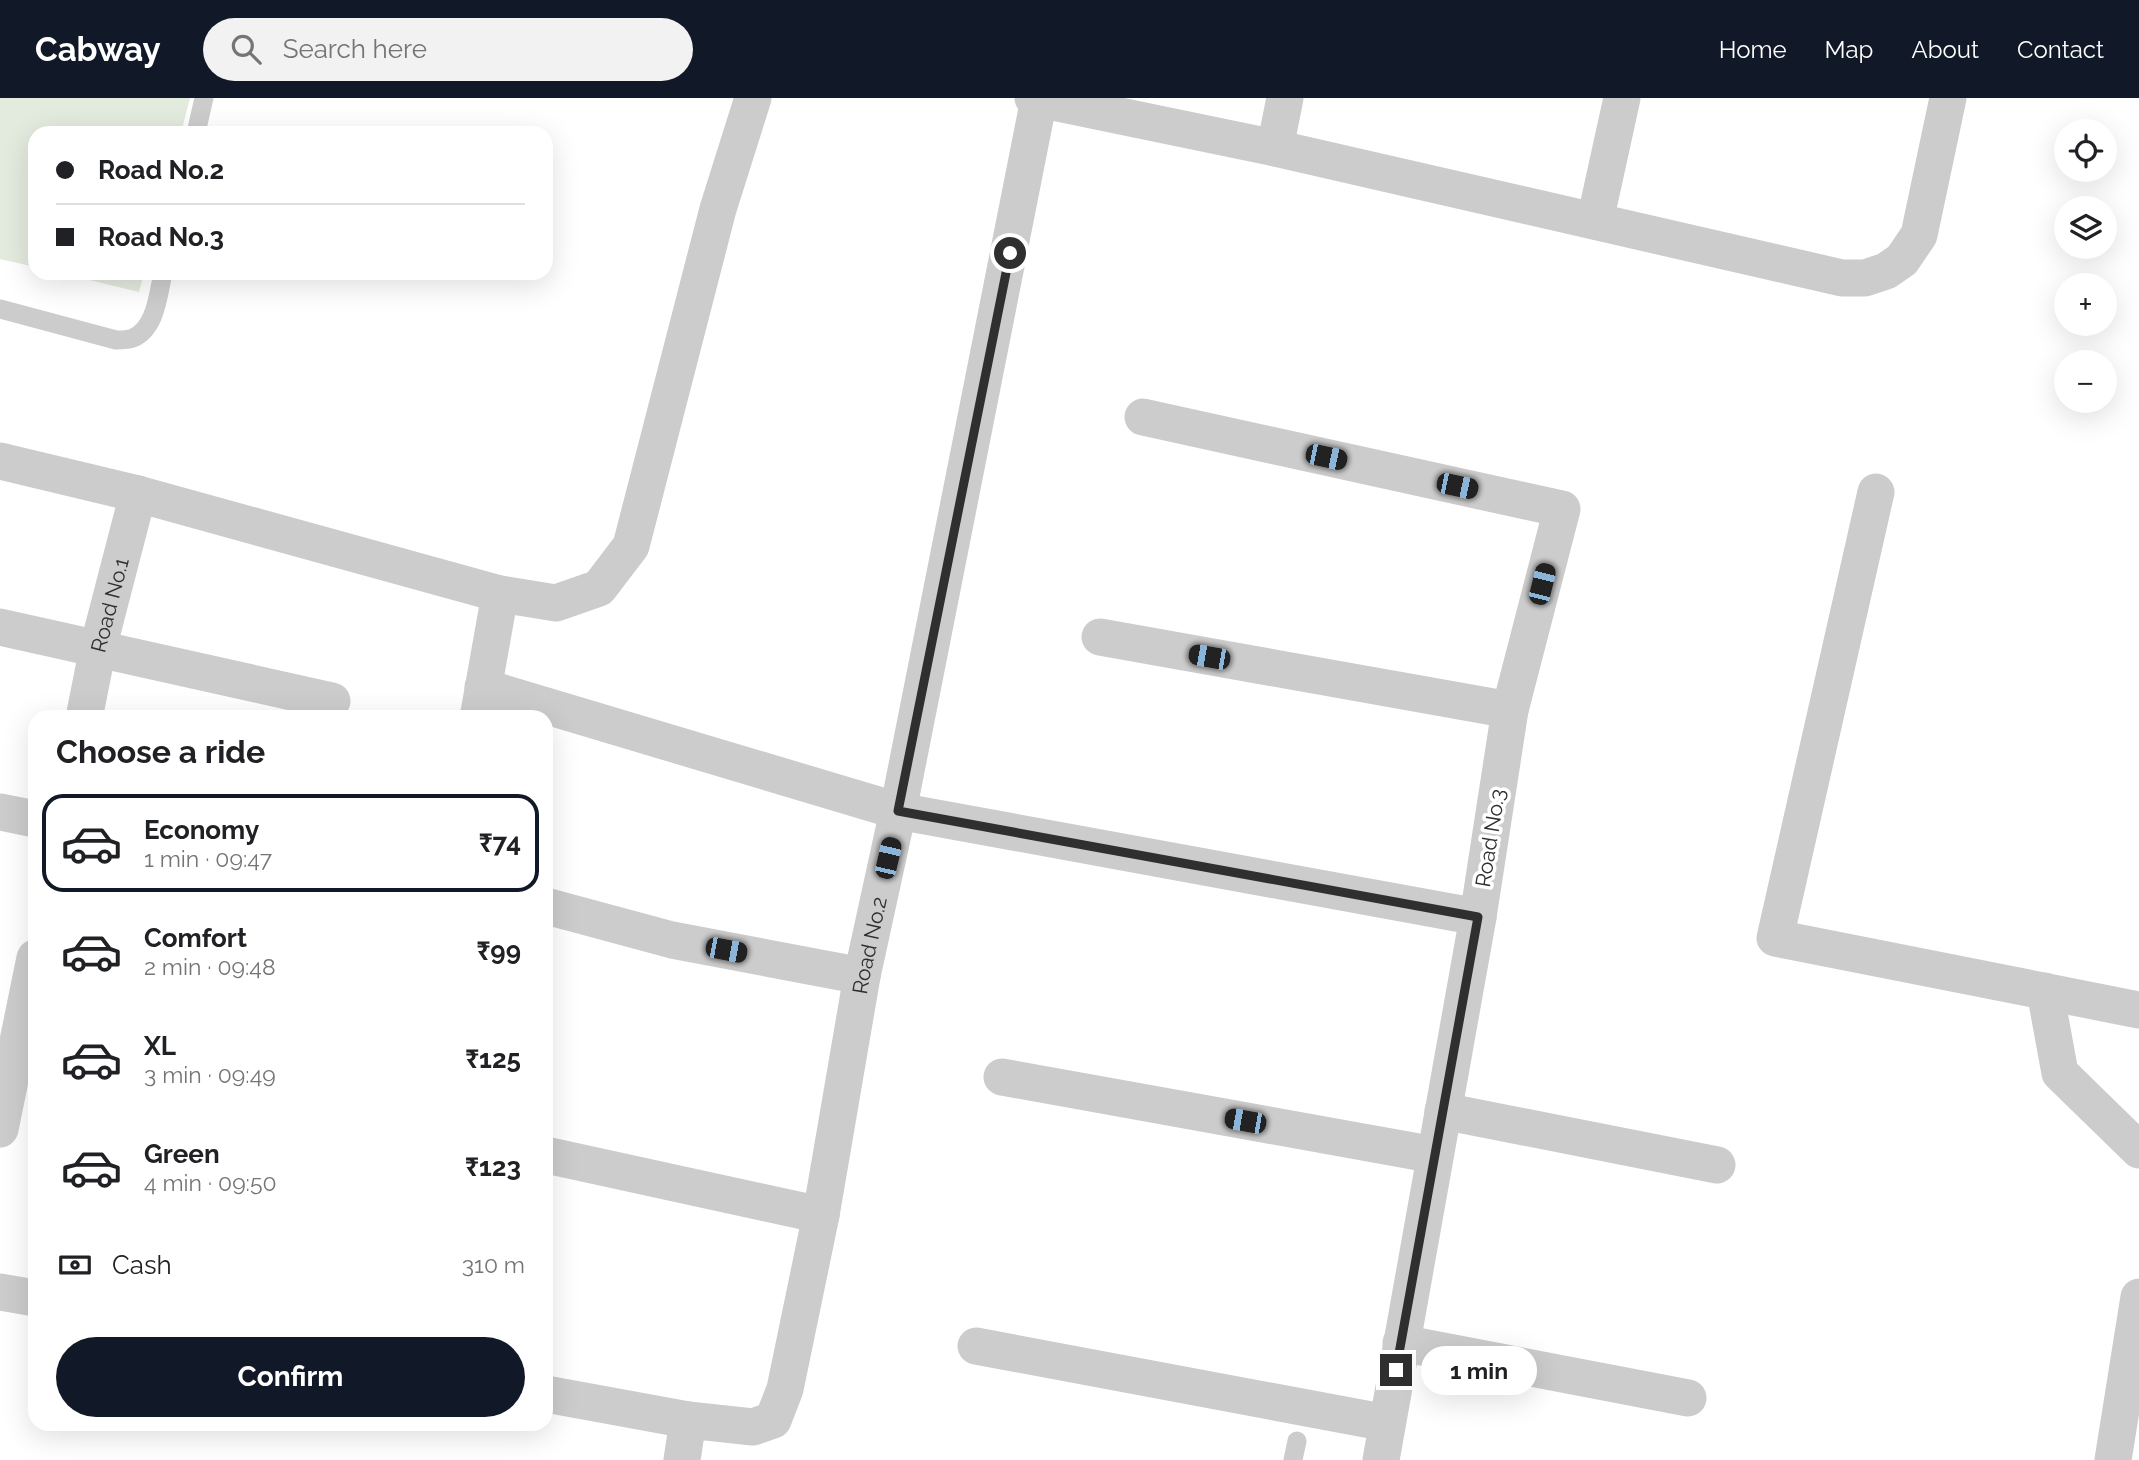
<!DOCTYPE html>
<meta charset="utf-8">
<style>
:root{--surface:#fff;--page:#f2f2f2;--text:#202124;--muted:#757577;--line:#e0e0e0;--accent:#111827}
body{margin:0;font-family:Raleway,sans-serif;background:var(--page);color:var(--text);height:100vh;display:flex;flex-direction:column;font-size:26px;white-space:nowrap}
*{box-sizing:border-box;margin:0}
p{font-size:23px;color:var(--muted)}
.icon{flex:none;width:38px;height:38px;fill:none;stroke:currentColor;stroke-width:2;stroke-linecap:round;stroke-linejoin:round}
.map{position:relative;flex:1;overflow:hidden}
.details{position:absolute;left:28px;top:612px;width:525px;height:721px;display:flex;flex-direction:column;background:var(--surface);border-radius:21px;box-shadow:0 7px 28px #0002}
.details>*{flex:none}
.hud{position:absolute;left:28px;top:28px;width:525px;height:154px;border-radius:21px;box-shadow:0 7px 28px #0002;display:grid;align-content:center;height:154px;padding:0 28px;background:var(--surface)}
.controls{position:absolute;left:2054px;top:21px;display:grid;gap:14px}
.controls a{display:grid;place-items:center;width:63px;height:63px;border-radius:50%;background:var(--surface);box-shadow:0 7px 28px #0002;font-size:35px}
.end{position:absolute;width:32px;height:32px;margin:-16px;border:9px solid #2f2f2f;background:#fff;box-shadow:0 0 0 4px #fff}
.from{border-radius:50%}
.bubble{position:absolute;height:49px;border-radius:24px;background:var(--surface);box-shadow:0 7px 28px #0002;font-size:23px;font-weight:700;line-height:49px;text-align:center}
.car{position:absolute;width:21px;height:42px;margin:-21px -10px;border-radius:9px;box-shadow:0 0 5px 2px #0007;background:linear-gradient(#222 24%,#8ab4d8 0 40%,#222 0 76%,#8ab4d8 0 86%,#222 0)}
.hud b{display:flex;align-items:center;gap:24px;height:66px;font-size:26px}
.hud b+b{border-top:2px solid var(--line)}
.hud i{width:18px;height:18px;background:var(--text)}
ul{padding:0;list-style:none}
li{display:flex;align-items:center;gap:21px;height:98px;margin:0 14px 10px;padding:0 14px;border:4px solid transparent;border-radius:21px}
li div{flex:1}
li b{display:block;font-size:26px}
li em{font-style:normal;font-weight:700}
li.on{border-color:var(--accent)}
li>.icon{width:63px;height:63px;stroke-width:1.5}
h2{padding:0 28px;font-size:32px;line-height:84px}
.pay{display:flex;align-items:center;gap:18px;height:77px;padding:0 28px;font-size:26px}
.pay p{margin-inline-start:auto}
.primary-button{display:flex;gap:14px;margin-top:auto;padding:14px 28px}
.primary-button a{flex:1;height:80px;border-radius:42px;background:var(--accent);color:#fff;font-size:28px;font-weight:700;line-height:80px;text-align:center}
header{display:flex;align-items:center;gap:42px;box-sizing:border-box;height:98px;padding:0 35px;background:var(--accent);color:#fff}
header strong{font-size:33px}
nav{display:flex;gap:38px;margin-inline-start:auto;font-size:24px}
.search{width:490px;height:63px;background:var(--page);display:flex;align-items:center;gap:18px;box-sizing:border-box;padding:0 24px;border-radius:38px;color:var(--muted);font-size:26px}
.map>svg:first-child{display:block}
.green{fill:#e3eade}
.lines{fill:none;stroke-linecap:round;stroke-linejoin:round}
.service{stroke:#ccc;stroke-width:19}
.minor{stroke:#ccc;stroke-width:37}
.route{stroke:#2f2f2f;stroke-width:9}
.labels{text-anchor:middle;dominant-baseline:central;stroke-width:7;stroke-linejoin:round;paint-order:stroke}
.street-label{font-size:21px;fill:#2f2f2f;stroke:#fff}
</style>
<header>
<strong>Cabway</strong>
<div class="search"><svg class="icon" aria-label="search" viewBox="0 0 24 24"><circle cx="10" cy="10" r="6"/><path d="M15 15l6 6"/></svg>Search here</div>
<nav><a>Home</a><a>Map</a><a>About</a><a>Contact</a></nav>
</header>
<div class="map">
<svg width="2139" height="1362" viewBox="0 0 2139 1362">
<rect width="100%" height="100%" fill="#fff"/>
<path class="green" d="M0 0H190L181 35H35V169L0 161Z
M60 175H144L139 194Z"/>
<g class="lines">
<path class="service" d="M196 35 204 0
M0 211 116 242C120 242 128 242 133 240 156 230 158 197 163 175
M1293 1362 1297 1343"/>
<g class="minor">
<path d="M1033 0 1275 50 1285 0"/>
<path d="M1275 50 1842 180H1865L1886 173 1902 162 1919 137 1948 0"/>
<path d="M1595 123 1622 0"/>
<path d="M1143 319 1562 411 1510 612 1478 819 1381 1362"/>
<path d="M0 363 138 396 500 496 556 505 599 490 631 448 718 111 753 0"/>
<path d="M1876 394 1775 840 2139 912"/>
<path d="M0 529 332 603"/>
<path d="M1100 539 1510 612"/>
<path d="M483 589 898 713 1478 819"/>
<path id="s1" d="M84 620 98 550 138 396"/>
<path d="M478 620 500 496"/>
<path d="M0 714 35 721"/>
<path d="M546 808 672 842 862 878"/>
<path d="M2045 893 2060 975 2139 1052"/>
<path d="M1002 979 1435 1057"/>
<path d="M1443 1013 1717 1067"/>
<path d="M0 1031 35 860"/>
<path d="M546 1057 821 1117"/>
<path d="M0 1194 35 1200"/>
<path d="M1401 1245 1688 1300"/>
<path d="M976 1248 1387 1325"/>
<path d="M546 1296 688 1322"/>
<path id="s2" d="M682 1362 688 1322 753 1329 773 1322 785 1291 821 1117 862 878 898 713 1039 1"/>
<path d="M2113 1362 2139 1199"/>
</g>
</g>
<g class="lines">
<path class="route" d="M1010 155 898 713 1478 819 1396 1272"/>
</g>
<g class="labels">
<g class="street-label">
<text stroke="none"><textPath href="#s1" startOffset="116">Road No.1</textPath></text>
<text transform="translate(1490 740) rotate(-81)">Road No.3</text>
<text stroke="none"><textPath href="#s2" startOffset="612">Road No.2</textPath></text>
</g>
</g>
</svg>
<div class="controls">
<a><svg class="icon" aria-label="locate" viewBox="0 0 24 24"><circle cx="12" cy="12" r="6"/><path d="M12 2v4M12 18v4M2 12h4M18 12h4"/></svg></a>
<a><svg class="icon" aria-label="layers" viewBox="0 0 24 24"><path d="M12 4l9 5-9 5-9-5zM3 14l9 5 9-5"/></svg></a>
<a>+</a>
<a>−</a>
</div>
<i class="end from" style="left:1010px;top:155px"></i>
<i class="end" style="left:1396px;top:1272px"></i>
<div class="bubble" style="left:1421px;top:1248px;width:116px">1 min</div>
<i class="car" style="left:1326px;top:359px;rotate:102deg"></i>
<i class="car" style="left:1457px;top:388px;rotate:102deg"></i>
<i class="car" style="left:1542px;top:486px;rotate:14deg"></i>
<i class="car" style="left:1209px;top:559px;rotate:280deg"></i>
<i class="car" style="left:888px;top:760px;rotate:13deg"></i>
<i class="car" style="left:726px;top:852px;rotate:101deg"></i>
<i class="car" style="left:1245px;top:1023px;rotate:280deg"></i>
<div class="hud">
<b><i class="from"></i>Road No.2</b>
<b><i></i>Road No.3</b>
</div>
<section class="details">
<h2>Choose a ride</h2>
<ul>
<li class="on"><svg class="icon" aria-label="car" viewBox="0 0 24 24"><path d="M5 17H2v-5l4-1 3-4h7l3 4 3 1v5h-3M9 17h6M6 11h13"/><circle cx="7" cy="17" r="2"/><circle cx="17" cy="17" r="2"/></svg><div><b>Economy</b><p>1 min · 09:47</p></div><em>₹74</em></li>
<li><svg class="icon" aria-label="car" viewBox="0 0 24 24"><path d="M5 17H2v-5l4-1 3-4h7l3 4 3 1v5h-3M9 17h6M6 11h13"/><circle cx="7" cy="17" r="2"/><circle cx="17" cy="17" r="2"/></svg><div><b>Comfort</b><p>2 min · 09:48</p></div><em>₹99</em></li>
<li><svg class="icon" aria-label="car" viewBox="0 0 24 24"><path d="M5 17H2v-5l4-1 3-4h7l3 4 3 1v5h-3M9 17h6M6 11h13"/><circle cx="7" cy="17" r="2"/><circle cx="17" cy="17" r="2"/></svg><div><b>XL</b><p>3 min · 09:49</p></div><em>₹125</em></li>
<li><svg class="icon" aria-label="car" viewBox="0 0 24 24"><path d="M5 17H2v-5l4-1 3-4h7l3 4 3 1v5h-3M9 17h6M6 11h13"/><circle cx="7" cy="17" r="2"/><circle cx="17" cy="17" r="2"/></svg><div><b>Green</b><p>4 min · 09:50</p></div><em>₹123</em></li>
</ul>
<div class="pay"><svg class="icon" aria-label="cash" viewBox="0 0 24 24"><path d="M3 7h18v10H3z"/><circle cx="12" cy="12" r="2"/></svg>Cash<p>310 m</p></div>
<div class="primary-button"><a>Confirm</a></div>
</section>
</div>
